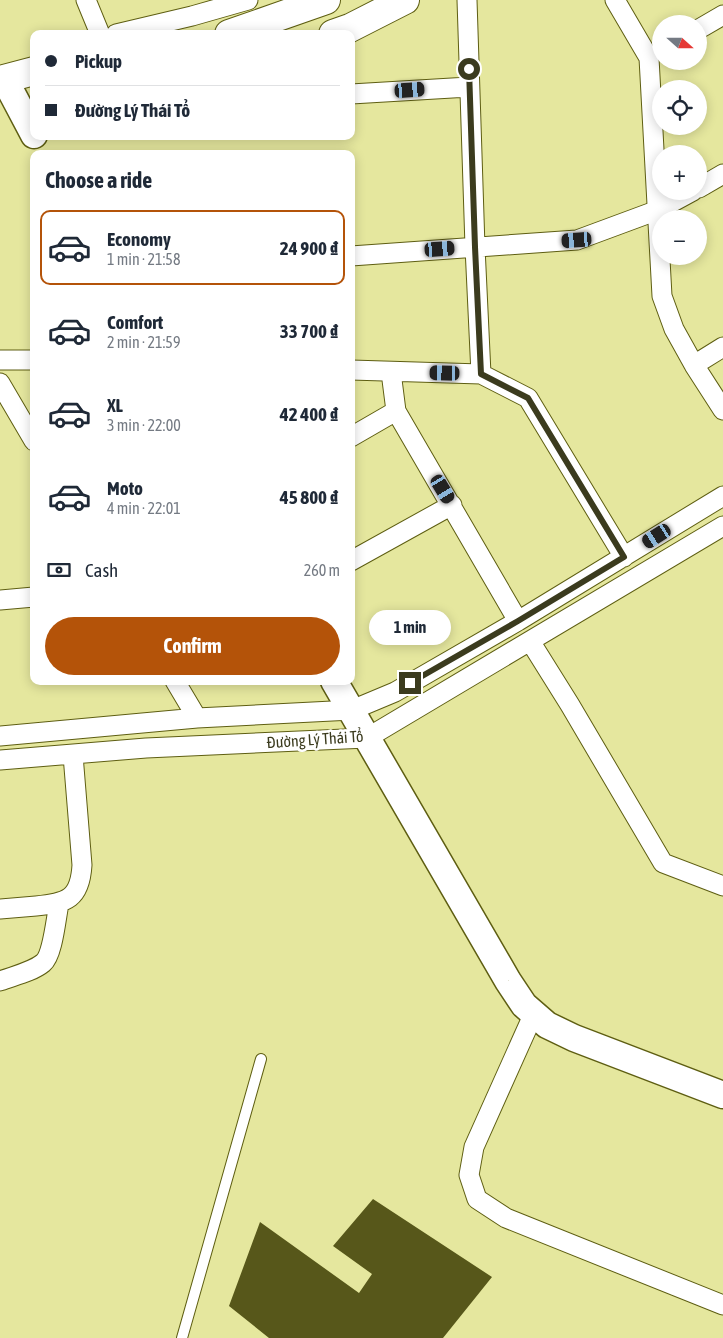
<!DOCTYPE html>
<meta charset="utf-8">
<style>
:root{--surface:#fff;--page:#f6f6f7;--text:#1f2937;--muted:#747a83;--line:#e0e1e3;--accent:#b45309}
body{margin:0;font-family:"Asap Condensed",sans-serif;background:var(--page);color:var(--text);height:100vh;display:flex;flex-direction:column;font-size:19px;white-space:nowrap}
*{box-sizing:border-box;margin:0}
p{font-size:16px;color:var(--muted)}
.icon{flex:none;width:28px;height:28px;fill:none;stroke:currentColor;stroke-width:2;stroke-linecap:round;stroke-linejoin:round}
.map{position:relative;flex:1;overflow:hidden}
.drawer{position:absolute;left:30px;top:150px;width:325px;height:535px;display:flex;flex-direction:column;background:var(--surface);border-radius:10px;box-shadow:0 2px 12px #0003}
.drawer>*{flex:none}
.guide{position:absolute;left:30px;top:30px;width:325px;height:110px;border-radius:10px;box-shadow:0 2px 12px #0003;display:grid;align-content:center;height:110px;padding:0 15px;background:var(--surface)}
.needle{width:32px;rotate:111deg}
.tools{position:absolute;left:652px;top:15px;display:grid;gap:10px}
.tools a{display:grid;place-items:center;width:55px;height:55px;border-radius:50%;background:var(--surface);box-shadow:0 2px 12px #0003;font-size:25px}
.end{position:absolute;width:22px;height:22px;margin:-11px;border:6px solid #3b3b1e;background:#fff;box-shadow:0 0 0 2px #fff}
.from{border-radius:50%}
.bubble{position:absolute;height:35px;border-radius:18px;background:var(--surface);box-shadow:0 2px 12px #0003;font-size:16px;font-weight:700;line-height:35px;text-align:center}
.car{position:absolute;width:15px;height:30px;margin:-15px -8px;border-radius:6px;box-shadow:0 0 4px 1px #0007;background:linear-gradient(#222 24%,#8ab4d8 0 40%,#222 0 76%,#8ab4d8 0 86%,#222 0)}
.guide b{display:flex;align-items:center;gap:18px;height:48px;font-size:19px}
.guide b+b{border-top:1px solid var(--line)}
.guide i{width:12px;height:12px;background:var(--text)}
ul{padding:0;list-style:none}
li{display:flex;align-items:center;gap:15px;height:75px;margin:0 10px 8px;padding:0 5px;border:2px solid transparent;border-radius:10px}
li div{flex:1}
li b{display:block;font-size:19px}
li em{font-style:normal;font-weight:700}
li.current{border-color:var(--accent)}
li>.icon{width:45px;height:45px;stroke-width:1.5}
h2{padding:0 15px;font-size:22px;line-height:60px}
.pay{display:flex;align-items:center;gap:12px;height:55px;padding:0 15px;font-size:19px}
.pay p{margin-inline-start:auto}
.action{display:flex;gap:10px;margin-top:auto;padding:10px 15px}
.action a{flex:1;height:58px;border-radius:30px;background:var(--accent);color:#fff;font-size:20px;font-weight:700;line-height:58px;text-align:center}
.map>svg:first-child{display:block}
.building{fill:#57571a}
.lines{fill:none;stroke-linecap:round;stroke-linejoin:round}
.lane-casing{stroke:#5e5e12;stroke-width:12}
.street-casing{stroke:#5e5e12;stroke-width:21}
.secondary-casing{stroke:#5e5e12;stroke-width:29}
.primary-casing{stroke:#5e5e12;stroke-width:30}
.lane{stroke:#fff;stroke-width:10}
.street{stroke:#fff;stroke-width:19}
.secondary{stroke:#fff;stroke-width:26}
.primary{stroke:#fff;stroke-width:28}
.route{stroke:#3b3b1e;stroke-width:6}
.labels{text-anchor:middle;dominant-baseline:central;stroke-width:5;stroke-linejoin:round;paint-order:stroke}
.street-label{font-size:16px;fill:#3b3b1e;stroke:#fff}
</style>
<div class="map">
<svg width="723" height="1338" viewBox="0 0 723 1338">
<rect width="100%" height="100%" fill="#e5e79e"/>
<path class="building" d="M373 1199 492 1277 443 1338H269L229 1306 260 1222 359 1293 372 1274 333 1246Z"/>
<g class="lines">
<g class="lane-casing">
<path id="lane" d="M182 1338 261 1059"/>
</g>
<g class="street-casing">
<path id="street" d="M86 0 100 34
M467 0 475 247 481 374
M615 0 649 58 662 296 674 329 694 365 723 410
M699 29 723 15
M116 34 192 16 248 0
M351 94 469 87
M699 188 723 174
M351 256 577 240 658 210 693 191
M0 360H34
M694 365 723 347
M351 370 481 374 528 398 624 557
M391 372 396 411 518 621
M0 383 34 441
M351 437 396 411
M351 561 452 505
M0 600 34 597
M530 641 570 705 663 863 723 886
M175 681 197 718
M0 736 197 718 352 710 395 692 518 621 723 496
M0 760 146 748 367 738 723 526
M0 909C12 908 24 907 36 906 67 903 80 899 82 865L73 755
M0 981C13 976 32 972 43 963 53 955 56 917 59 904
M534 1013 474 1147 469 1175 477 1199 506 1218 723 1305"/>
</g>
<g class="secondary-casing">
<path id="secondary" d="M5 80 34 135
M334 681 508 981 524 1005 547 1025 574 1038 723 1095"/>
</g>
<g class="primary-casing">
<path id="primary" d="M229 34 326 0
M333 34 350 28 405 0
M0 80 34 71"/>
</g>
<use href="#lane" class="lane"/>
<use href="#street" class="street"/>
<use href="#secondary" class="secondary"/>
<use href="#primary" class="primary"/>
</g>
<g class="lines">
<path class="route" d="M410 683 518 621 624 557 528 398 481 374 475 247 469 69"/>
</g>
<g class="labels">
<g class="street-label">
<text transform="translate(315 739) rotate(-4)">Đường Lý Thái Tổ</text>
</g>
</g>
</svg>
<div class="tools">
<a><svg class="needle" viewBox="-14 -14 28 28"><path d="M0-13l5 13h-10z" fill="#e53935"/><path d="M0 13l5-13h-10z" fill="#747a83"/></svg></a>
<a><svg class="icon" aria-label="locate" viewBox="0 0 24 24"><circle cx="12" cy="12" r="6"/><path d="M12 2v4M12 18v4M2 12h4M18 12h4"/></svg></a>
<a>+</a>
<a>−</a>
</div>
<i class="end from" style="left:469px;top:69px"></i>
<i class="end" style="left:410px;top:683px"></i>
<div class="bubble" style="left:369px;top:610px;width:82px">1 min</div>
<i class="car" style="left:410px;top:90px;rotate:86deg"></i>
<i class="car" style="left:577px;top:240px;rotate:266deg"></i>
<i class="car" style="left:440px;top:249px;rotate:86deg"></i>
<i class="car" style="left:445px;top:373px;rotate:271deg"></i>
<i class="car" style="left:443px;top:489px;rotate:149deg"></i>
<i class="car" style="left:657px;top:536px;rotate:238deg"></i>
<div class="guide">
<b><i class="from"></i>Pickup</b>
<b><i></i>Đường Lý Thái Tổ</b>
</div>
<section class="drawer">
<h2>Choose a ride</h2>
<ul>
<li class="current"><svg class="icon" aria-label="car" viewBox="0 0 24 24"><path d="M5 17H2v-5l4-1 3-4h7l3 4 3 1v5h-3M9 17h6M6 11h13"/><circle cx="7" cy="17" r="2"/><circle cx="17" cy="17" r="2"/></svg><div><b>Economy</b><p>1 min · 21:58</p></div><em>24 900 ₫</em></li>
<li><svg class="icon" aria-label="car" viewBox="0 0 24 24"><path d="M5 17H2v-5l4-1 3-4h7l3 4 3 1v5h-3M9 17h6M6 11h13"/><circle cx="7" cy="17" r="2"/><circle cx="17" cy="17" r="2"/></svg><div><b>Comfort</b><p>2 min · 21:59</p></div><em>33 700 ₫</em></li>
<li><svg class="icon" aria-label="car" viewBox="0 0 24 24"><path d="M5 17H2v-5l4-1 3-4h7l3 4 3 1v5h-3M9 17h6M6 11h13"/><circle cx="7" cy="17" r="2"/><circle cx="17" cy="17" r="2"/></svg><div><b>XL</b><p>3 min · 22:00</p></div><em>42 400 ₫</em></li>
<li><svg class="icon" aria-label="car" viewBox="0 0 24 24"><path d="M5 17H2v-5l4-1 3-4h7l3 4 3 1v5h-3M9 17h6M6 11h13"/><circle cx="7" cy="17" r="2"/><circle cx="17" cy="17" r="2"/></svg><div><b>Moto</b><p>4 min · 22:01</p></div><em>45 800 ₫</em></li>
</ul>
<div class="pay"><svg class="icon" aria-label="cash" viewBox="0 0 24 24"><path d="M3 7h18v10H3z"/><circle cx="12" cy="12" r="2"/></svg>Cash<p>260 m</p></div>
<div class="action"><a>Confirm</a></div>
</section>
</div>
